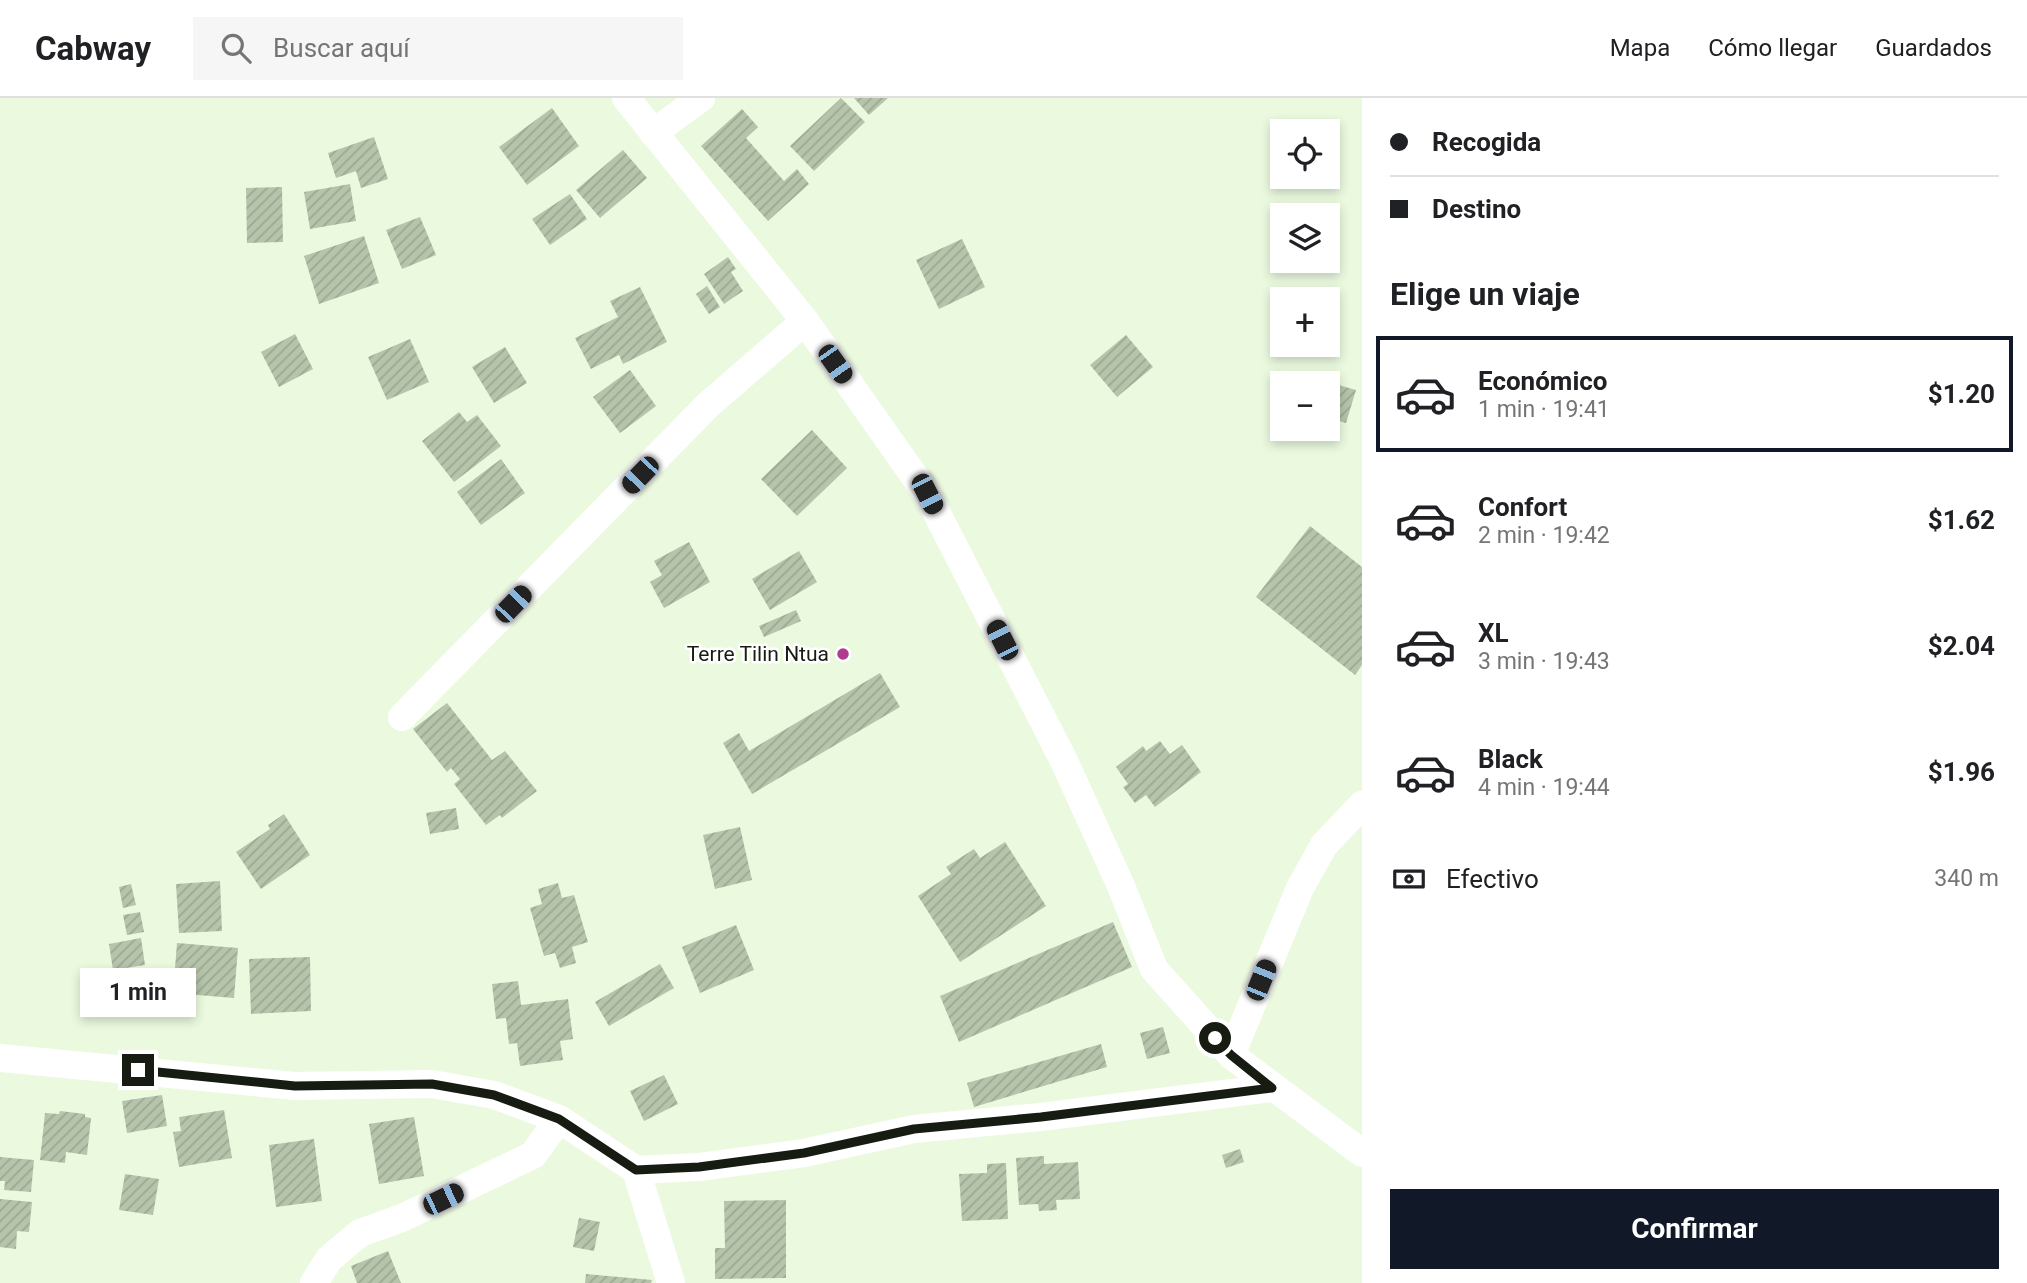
<!DOCTYPE html>
<html lang="es">
<meta charset="utf-8">
<style>
:root{--surface:#fff;--page:#f6f6f6;--text:#202124;--muted:#757577;--line:#e0e0e0;--accent:#111827}
body{margin:0;font-family:Roboto,sans-serif;background:var(--page);color:var(--text);height:100vh;display:flex;flex-direction:column;font-size:26px;white-space:nowrap}
*{box-sizing:border-box;margin:0}
p{font-size:23px;color:var(--muted)}
.icon{flex:none;width:38px;height:38px;fill:none;stroke:currentColor;stroke-width:2;stroke-linecap:round;stroke-linejoin:round}
.map{position:relative;flex:1;overflow:hidden}
.details{display:flex;flex-direction:column;background:var(--surface);width:665px}
.details>*{flex:none}
.top-card{display:grid;align-content:center;height:154px;padding:0 28px;background:var(--surface)}
.fabs{position:absolute;left:1270px;top:21px;display:grid;gap:14px}
.fabs a{display:grid;place-items:center;width:70px;height:70px;border-radius:0px;background:var(--surface);box-shadow:0 4px 10px #0003;font-size:35px}
.end{position:absolute;width:32px;height:32px;margin:-16px;border:9px solid #171c12;background:#fff;box-shadow:0 0 0 4px #fff}
.from{border-radius:50%}
.bubble{position:absolute;height:49px;border-radius:0px;background:var(--surface);box-shadow:0 4px 10px #0003;font-size:23px;font-weight:700;line-height:49px;text-align:center}
.car{position:absolute;width:21px;height:42px;margin:-21px -10px;border-radius:9px;box-shadow:0 0 5px 2px #0007;background:linear-gradient(#222 24%,#8ab4d8 0 40%,#222 0 76%,#8ab4d8 0 86%,#222 0)}
.top-card b{display:flex;align-items:center;gap:24px;height:66px;font-size:26px}
.top-card b+b{border-top:2px solid var(--line)}
.top-card i{width:18px;height:18px;background:var(--text)}
ul{padding:0;list-style:none}
li{display:flex;align-items:center;gap:21px;height:116px;margin:0 14px 10px;padding:0 14px;border:4px solid transparent;border-radius:0px}
li div{flex:1}
li b{display:block;font-size:26px}
li em{font-style:normal;font-weight:700}
li.selected{border-color:var(--accent)}
li>.icon{width:63px;height:63px;stroke-width:1.5}
h2{padding:0 28px;font-size:32px;line-height:84px}
.pay{display:flex;align-items:center;gap:18px;height:77px;padding:0 28px;font-size:26px}
.pay p{margin-inline-start:auto}
.action{display:flex;gap:14px;margin-top:auto;padding:14px 28px}
.action a{flex:1;height:80px;border-radius:0px;background:var(--accent);color:#fff;font-size:28px;font-weight:700;line-height:80px;text-align:center}
header{display:flex;align-items:center;gap:42px;box-sizing:border-box;height:98px;padding:0 35px;background:var(--surface);border-bottom:2px solid var(--line)}
header strong{font-size:33px}
nav{display:flex;gap:38px;margin-inline-start:auto;font-size:24px}
.search{width:490px;height:63px;background:var(--page);display:flex;align-items:center;gap:18px;box-sizing:border-box;padding:0 24px;border-radius:0px;color:var(--muted);font-size:26px}
main{display:flex;flex:1;min-height:0}
.map>svg:first-child{display:block}
.building{fill:url(#building-hatch)}
.lines{fill:none;stroke-linecap:round;stroke-linejoin:round}
.street{stroke:#fff;stroke-width:28}
.route{stroke:#171c12;stroke-width:9}
.poi-dot{fill:#b23a8f;stroke:#fff;stroke-width:2.5}
.labels{text-anchor:middle;dominant-baseline:central;stroke-width:5;stroke-linejoin:round;paint-order:stroke}
.poi-label{font-size:21px;fill:#171c12;stroke:#fff;text-anchor:end}
</style>
<header>
<strong>Cabway</strong>
<div class="search"><svg class="icon" aria-label="search" viewBox="0 0 24 24"><circle cx="10" cy="10" r="6"/><path d="M15 15l6 6"/></svg>Buscar aquí</div>
<nav><a>Mapa</a><a>Cómo llegar</a><a>Guardados</a></nav>
</header>
<main>
<div class="map">
<svg width="1362" height="1185" viewBox="0 0 1362 1185">
<defs>
<pattern id="building-hatch" width="6" height="6" patternUnits="userSpaceOnUse" patternTransform="scale(1.75)"><rect width="6" height="6" fill="#b6c4ab"/><path d="M-1 1l2-2M0 6l6-6M5 7l2-2" fill="none" stroke="#9ca892"/></pattern>
</defs>
<rect width="100%" height="100%" fill="#ebfadf"/>
<path class="building" d="M841 0 865 24 814 73 790 48Z
M854 0H888L869 17Z
M552 10 579 48 527 87 499 49Z
M742 11 758 29 746 40 784 83 797 71 809 86 768 123 701 48Z
M374 39 388 81 361 90 356 73 336 80 328 55Z
M623 52 647 80 600 120 576 92Z
M350 86 356 123 310 131 304 94Z
M282 89 283 144 247 145 246 90Z
M570 96 587 121 550 147 532 121Z
M420 119 436 157 402 171 386 132Z
M364 138 379 185 319 206 304 158Z
M962 141 985 189 939 211 916 162Z
M728 159 736 171 731 174 743 193 724 206 704 176Z
M707 188 720 209 709 216 696 196Z
M640 189 667 244 623 266 619 257 591 271 575 240 618 219 610 203Z
M295 236 313 271 279 289 261 254Z
M1126 237 1153 269 1117 299 1090 267Z
M410 241 429 284 387 302 368 259Z
M505 249 527 285 494 305 472 269Z
M630 272 656 308 620 335 593 299Z
M1328 284 1356 292 1346 325 1328 320Z
M459 314 467 324 477 317 501 348 454 384 422 343Z
M812 332 847 370 797 418 761 381Z
M501 361 525 395 481 427 457 394Z
M1310 428 1362 469V567L1355 577 1256 499Z
M689 444 710 484 664 510 650 484 662 477 654 463Z
M799 453 817 484 770 512 752 481Z
M796 512 801 523 764 539 759 528Z
M880 575 900 609 752 696 723 645 739 635 749 653Z
M447 605 492 662 505 653 537 693 502 720 500 717 486 727 454 686 460 681 451 670 447 674 413 631Z
M1160 643 1170 656 1182 647 1201 674 1155 709 1146 697 1135 705 1123 689 1128 686 1116 669 1143 648 1146 653Z
M456 710 459 731 430 736 426 715Z
M284 716 310 757 261 791 236 754 270 731 268 727Z
M740 729 752 782 715 791 703 737Z
M1005 744 1046 808 960 864 918 798 951 776 946 769 974 751 980 760Z
M220 783 222 833 179 835 176 786Z
M558 785 562 800 574 797 588 844 572 849 576 865 560 870 555 855 544 858 530 810 542 806 538 791Z
M131 786 136 807 123 810 119 789Z
M140 814 144 834 127 837 123 817Z
M1113 824 1132 869 959 944 940 898Z
M736 827 754 872 700 895 682 849Z
M141 840 145 867 113 872 109 846Z
M177 845 238 850 234 900 173 895Z
M310 859 311 913 251 916 249 861Z
M660 866 674 890 609 928 595 904Z
M518 883 521 907 568 901 573 941 560 943 563 962 520 968 517 945 509 946 506 920 496 921 492 886Z
M1163 929 1170 955 1147 961 1140 935Z
M1101 946 1107 969 974 1009 967 985Z
M664 977 678 1006 644 1023 630 993Z
M162 997 167 1028 127 1035 122 1003Z
M224 1012 232 1060 179 1069 173 1034 181 1033 179 1019Z
M60 1013 85 1016V1019L91 1020 87 1057 66 1054 65 1065 40 1062 45 1015 59 1016Z
M414 1019 424 1078 379 1086 369 1026Z
M314 1041 322 1103 276 1109 269 1047Z
M1240 1051 1244 1064 1226 1070 1222 1057Z
M1044 1058V1066L1078 1064 1080 1101 1056 1102 1057 1112 1039 1113 1038 1106 1019 1107 1016 1060Z
M0 1059 34 1062 31 1094 4 1092 5 1083H0Z
M1006 1065 1008 1121 962 1123 959 1076 987 1075V1066Z
M125 1076 159 1081 153 1117 119 1112Z
M0 1101 32 1104 29 1134 17 1133 16 1151 0 1149Z
M786 1102V1180L715 1181V1150H725L724 1103Z
M579 1120 600 1124 594 1153 573 1149Z
M388 1153 401 1185H357L351 1168Z
M586 1176 652 1182 651 1185H585Z"/>
<g class="lines">
<path class="street" d="M626 0 805 223 927 396 1064 663 1121 788 1154 871 1231 957 1362 1055
M653 35 701 0
M402 619 708 307 805 223
M1231 957 1300 790 1324 747 1362 707
M0 960 295 988 432 986 494 997 559 1021 636 1072 699 1069 804 1055 914 1031 1041 1019 1272 990
M636 1072 671 1185
M314 1185 329 1161 360 1135 402 1120 533 1057 559 1021"/>
</g>
<g class="lines">
<path class="route" d="M138 972 295 988 432 986 494 997 559 1021 636 1072 699 1069 804 1055 914 1031 1041 1019 1272 990 1231 957 1215 940"/>
</g>
<circle class="poi-dot" cx="843" cy="556" r="7"/>
<g class="labels">
<g class="poi-label">
<text x="829" y="556">Terre Tilin Ntua</text>
</g>
</g>
</svg>
<div class="fabs">
<a><svg class="icon" aria-label="locate" viewBox="0 0 24 24"><circle cx="12" cy="12" r="6"/><path d="M12 2v4M12 18v4M2 12h4M18 12h4"/></svg></a>
<a><svg class="icon" aria-label="layers" viewBox="0 0 24 24"><path d="M12 4l9 5-9 5-9-5zM3 14l9 5 9-5"/></svg></a>
<a>+</a>
<a>−</a>
</div>
<i class="end from" style="left:1215px;top:940px"></i>
<i class="end" style="left:138px;top:972px"></i>
<div class="bubble" style="left:80px;top:870px;width:116px">1 min</div>
<i class="car" style="left:835px;top:266px;rotate:145deg"></i>
<i class="car" style="left:640px;top:377px;rotate:224deg"></i>
<i class="car" style="left:927px;top:396px;rotate:153deg"></i>
<i class="car" style="left:513px;top:506px;rotate:44deg"></i>
<i class="car" style="left:1002px;top:542px;rotate:333deg"></i>
<i class="car" style="left:1261px;top:882px;rotate:22deg"></i>
<i class="car" style="left:443px;top:1101px;rotate:64deg"></i>
</div>
<section class="details">
<div class="top-card">
<b><i class="from"></i>Recogida</b>
<b><i></i>Destino</b>
</div>
<h2>Elige un viaje</h2>
<ul>
<li class="selected"><svg class="icon" aria-label="car" viewBox="0 0 24 24"><path d="M5 17H2v-5l4-1 3-4h7l3 4 3 1v5h-3M9 17h6M6 11h13"/><circle cx="7" cy="17" r="2"/><circle cx="17" cy="17" r="2"/></svg><div><b>Económico</b><p>1 min · 19:41</p></div><em>$1.20</em></li>
<li><svg class="icon" aria-label="car" viewBox="0 0 24 24"><path d="M5 17H2v-5l4-1 3-4h7l3 4 3 1v5h-3M9 17h6M6 11h13"/><circle cx="7" cy="17" r="2"/><circle cx="17" cy="17" r="2"/></svg><div><b>Confort</b><p>2 min · 19:42</p></div><em>$1.62</em></li>
<li><svg class="icon" aria-label="car" viewBox="0 0 24 24"><path d="M5 17H2v-5l4-1 3-4h7l3 4 3 1v5h-3M9 17h6M6 11h13"/><circle cx="7" cy="17" r="2"/><circle cx="17" cy="17" r="2"/></svg><div><b>XL</b><p>3 min · 19:43</p></div><em>$2.04</em></li>
<li><svg class="icon" aria-label="car" viewBox="0 0 24 24"><path d="M5 17H2v-5l4-1 3-4h7l3 4 3 1v5h-3M9 17h6M6 11h13"/><circle cx="7" cy="17" r="2"/><circle cx="17" cy="17" r="2"/></svg><div><b>Black</b><p>4 min · 19:44</p></div><em>$1.96</em></li>
</ul>
<div class="pay"><svg class="icon" aria-label="cash" viewBox="0 0 24 24"><path d="M3 7h18v10H3z"/><circle cx="12" cy="12" r="2"/></svg>Efectivo<p>340 m</p></div>
<div class="action"><a>Confirmar</a></div>
</section>
</main>
